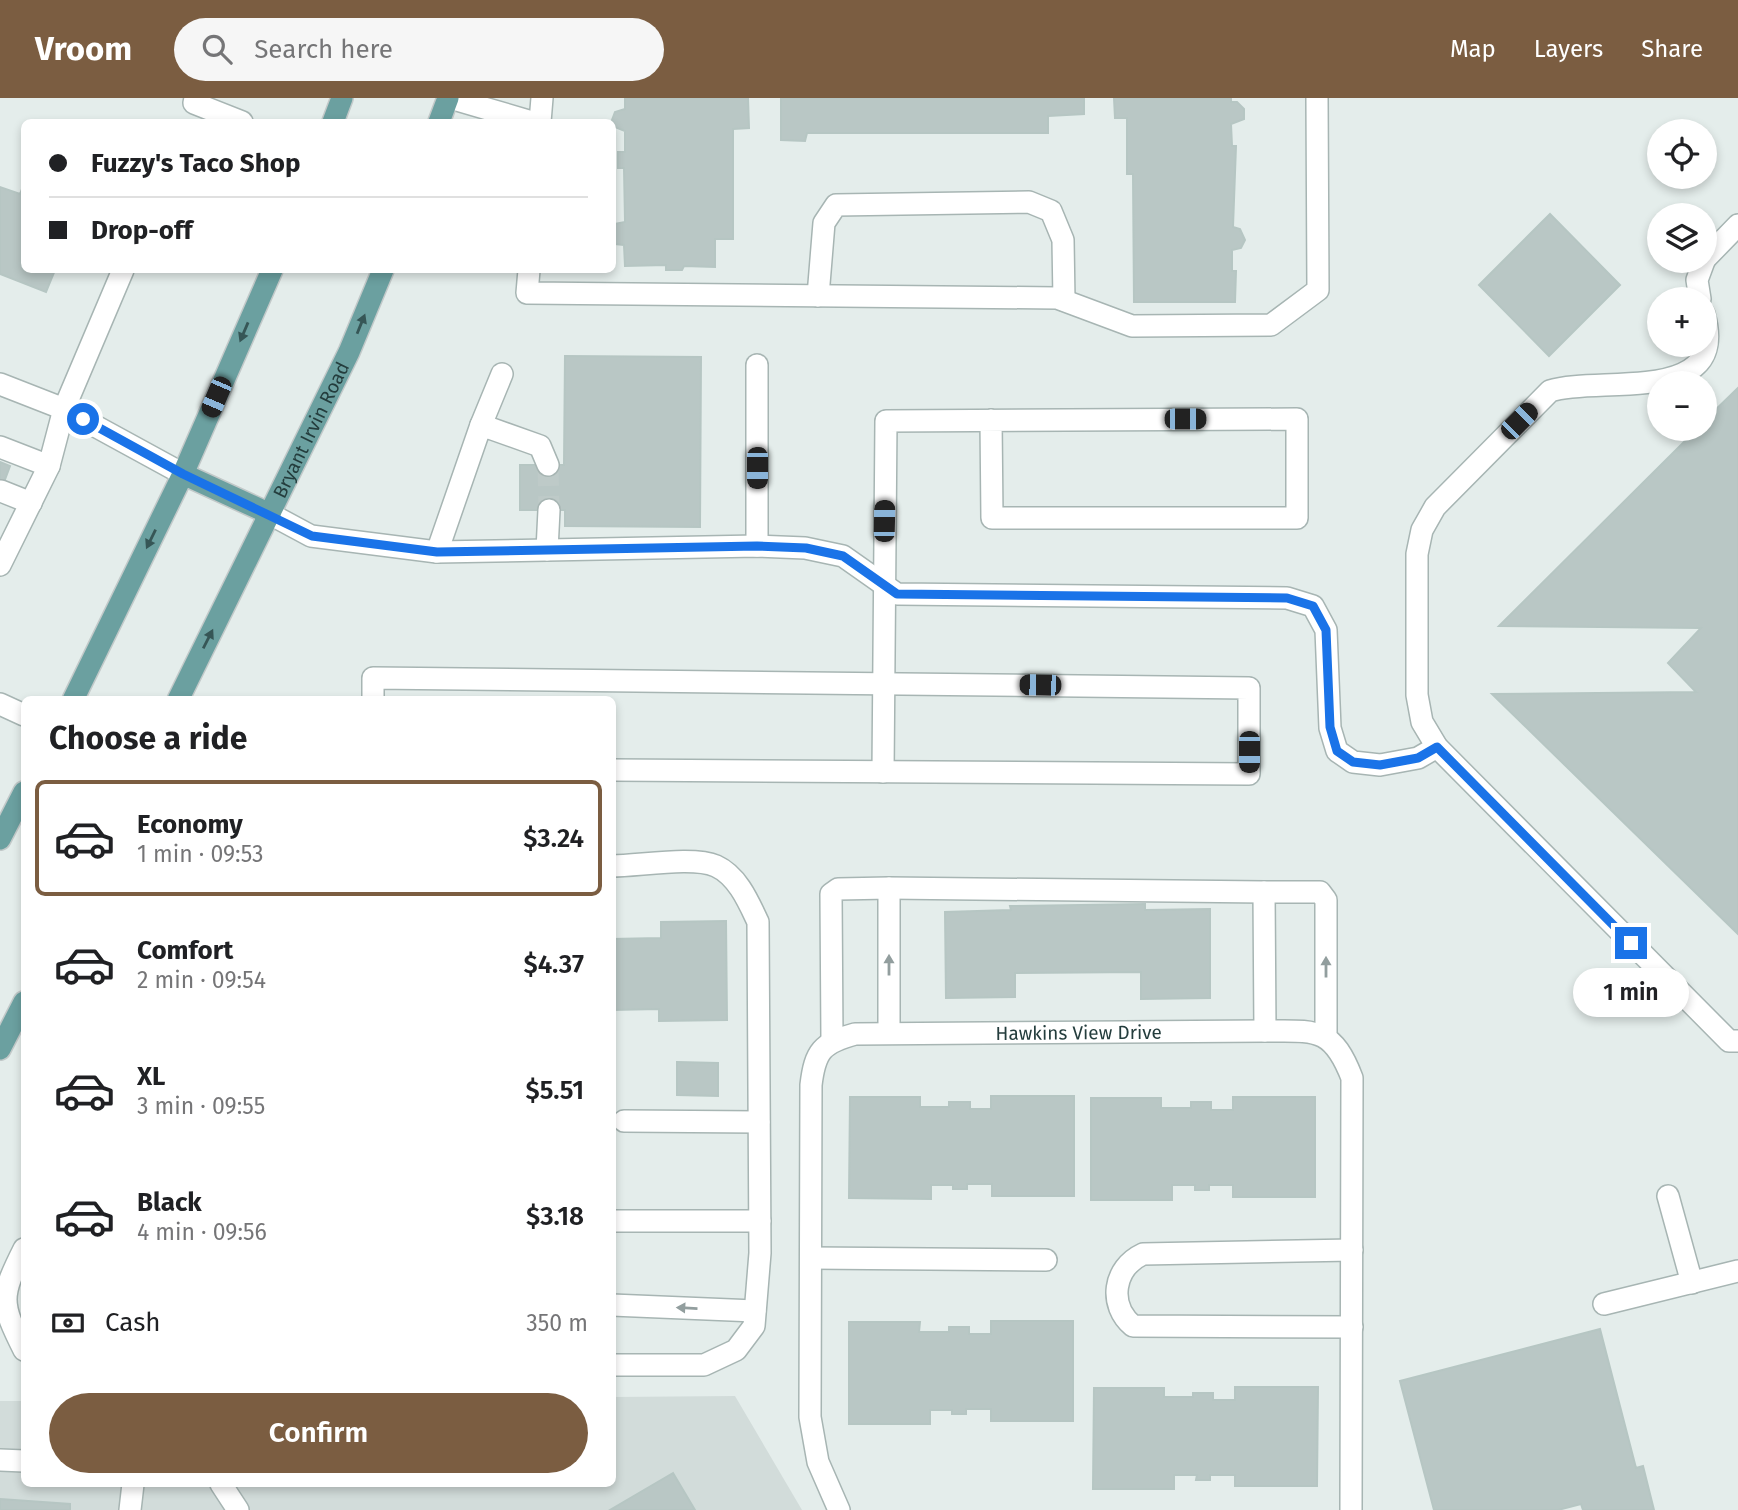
<!DOCTYPE html>
<meta charset="utf-8">
<style>
:root{--surface:#fff;--page:#f6f6f6;--text:#202124;--muted:#757577;--line:#e0e0e0;--accent:#7b5d41}
body{margin:0;font-family:"Fira Sans",sans-serif;background:var(--page);color:var(--text);height:100vh;display:flex;flex-direction:column;font-size:26px;white-space:nowrap}
*{box-sizing:border-box;margin:0}
p{font-size:23px;color:var(--muted)}
.icon{flex:none;width:38px;height:38px;fill:none;stroke:currentColor;stroke-width:2;stroke-linecap:round;stroke-linejoin:round}
.map{position:relative;flex:1;overflow:hidden}
.side{position:absolute;left:21px;top:598px;width:595px;height:791px;display:flex;flex-direction:column;background:var(--surface);border-radius:10px;box-shadow:0 4px 10px #0003}
.side>*{flex:none}
.banner{position:absolute;left:21px;top:21px;width:595px;height:154px;border-radius:10px;box-shadow:0 4px 10px #0003;display:grid;align-content:center;height:154px;padding:0 28px;background:var(--surface)}
.tools{position:absolute;left:1647px;top:21px;display:grid;gap:14px}
.tools a{display:grid;place-items:center;width:70px;height:70px;border-radius:50%;background:var(--surface);box-shadow:0 4px 10px #0003;font-size:35px}
.end{position:absolute;width:32px;height:32px;margin:-16px;border:9px solid #1a73e8;background:#fff;box-shadow:0 0 0 4px #fff}
.from{border-radius:50%}
.bubble{position:absolute;height:49px;border-radius:24px;background:var(--surface);box-shadow:0 4px 10px #0003;font-size:23px;font-weight:600;line-height:49px;text-align:center}
.car{position:absolute;width:21px;height:42px;margin:-21px -10px;border-radius:9px;box-shadow:0 0 5px 2px #0007;background:linear-gradient(#222 24%,#8ab4d8 0 40%,#222 0 76%,#8ab4d8 0 86%,#222 0)}
.banner b{display:flex;align-items:center;gap:24px;height:66px;font-size:26px}
.banner b+b{border-top:2px solid var(--line)}
.banner i{width:18px;height:18px;background:var(--text)}
ul{padding:0;list-style:none}
li{display:flex;align-items:center;gap:21px;height:116px;margin:0 14px 10px;padding:0 14px;border:4px solid transparent;border-radius:10px}
li div{flex:1}
li b{display:block;font-size:26px}
li em{font-style:normal;font-weight:600}
li.selected{border-color:var(--accent)}
li>.icon{width:63px;height:63px;stroke-width:1.5}
h2{padding:0 28px;font-size:32px;line-height:84px}
.pay{display:flex;align-items:center;gap:18px;height:77px;padding:0 28px;font-size:26px}
.pay p{margin-inline-start:auto}
.primary-button{display:flex;gap:14px;margin-top:auto;padding:14px 28px}
.primary-button a{flex:1;height:80px;border-radius:42px;background:var(--accent);color:#fff;font-size:28px;font-weight:600;line-height:80px;text-align:center}
header{display:flex;align-items:center;gap:42px;box-sizing:border-box;height:98px;padding:0 35px;background:var(--accent);color:#fff}
header strong{font-size:33px}
nav{display:flex;gap:38px;margin-inline-start:auto;font-size:24px}
.search{width:490px;height:63px;background:var(--page);display:flex;align-items:center;gap:18px;box-sizing:border-box;padding:0 24px;border-radius:38px;color:var(--muted);font-size:26px}
.map>svg:first-child{display:block}
.built{fill:#d2dcda}
.building{fill:#b9c7c5;stroke:#b6c6c3;stroke-width:2}
.lines{fill:none;stroke-linecap:round;stroke-linejoin:round}
.minor-tunnel{stroke:#becac8;stroke-width:21;stroke-dasharray:21 10;stroke-linecap:butt}
.minor-casing{stroke:#a7b5b3;stroke-width:24}
.major-casing{stroke:#c2c9c9;stroke-width:24}
.minor{stroke:#fff;stroke-width:21}
.major{stroke:#6ba0a0;stroke-width:21}
.oneway{fill:#365656}
.oneway2{fill:#929e9e}
.route{stroke:#1a73e8;stroke-width:9}
.labels{text-anchor:middle;dominant-baseline:central;stroke-width:5;stroke-linejoin:round;paint-order:stroke}
.street-label{font-size:19px;fill:#243d3d;stroke:#f4f9f8}
</style>
<header>
<strong>Vroom</strong>
<div class="search"><svg class="icon" aria-label="search" viewBox="0 0 24 24"><circle cx="10" cy="10" r="6"/><path d="M15 15l6 6"/></svg>Search here</div>
<nav><a>Map</a><a>Layers</a><a>Share</a></nav>
</header>
<div class="map">
<svg width="1738" height="1412" viewBox="0 0 1738 1412">
<rect width="100%" height="100%" fill="#e4edeb"/>
<path class="built" d="M735 1298 802 1412H0V1303H24V1386H612L613 1299Z"/>
<path class="building" d="M625 0H748L749 30 733 31V141H715V169L684 168 682 172H666V167L625 168 624 147 615 146 612 140 614 126 625 124 624 70H618V54H625V33L615 29 612 22 615 14 625 11Z
M781 0H1084V16L1048 18V35H807L805 43 781 42Z
M1114 0H1231V4H1237L1244 11V21L1231 26 1232 48H1236L1233 129 1240 131 1245 142 1241 150 1232 152V173H1236L1235 204H1134L1133 76H1127V20H1115Z
M24 86V172H55L46 194 0 176V89L20 96Z
M1550 116 1620 187 1549 258 1479 187Z
M565 258 701 259 700 429 565 428V412H520V367H564Z
M1738 290V836L1492 596 1696 594 1668 565 1701 530 1499 528 1697 331H1704V323Z
M0 364 10 368 0 395Z
M1145 806V812L1210 811V900L1141 901V874L1015 875V899L946 900 945 814 1011 812 1010 808Z
M726 823 727 922 659 923V911L612 912V841L661 840V824Z
M677 964 718 965V998L677 997Z
M991 998H1074V1098H992V1086H967V1091H953V1087H931V1101L849 1100 850 999H920V1009H949V1004H970V1011H991Z
M1233 999H1315V1099H1233V1087H1209V1092H1195V1087H1172V1102H1091V1000H1161V1010H1191V1004H1211V1012H1233Z
M991 1223H1073V1323H991V1311H966V1316H952V1312H930V1326H849V1224H920L919 1234H949V1229H969V1236H991Z
M1600 1231 1636 1370 1643 1368 1654 1412H1583L1581 1406 1558 1412H1434L1400 1283Z
M1235 1289H1318L1317 1388H1235V1377H1210V1382H1196L1197 1377H1174V1391H1093L1094 1290H1164V1299H1193V1295H1213V1302H1235Z
M673 1375 695 1412H610Z
M0 1401 70 1406V1412H0Z"/>
<g class="lines">
<path class="minor-tunnel" d="M548 367 549 412"/>
<g class="minor-casing">
<g id="minor">
<path d="M195 0 194 5 242 24"/>
<path d="M450 0 532 24"/>
<path d="M540 24 542 0"/>
<path d="M1704 162 1738 127"/>
<path d="M529 172 527 195 1057 200 1132 228 1271 227 1318 192 1317 0"/>
<path d="M818 198 824 125 836 107 1029 104 1051 113 1063 142 1064 202"/>
<path d="M1700 201 1697 182 1704 163"/>
<path d="M1704 216C1731 309 1598 277 1550 293L1435 409 1422 432 1417 456V597L1422 624 1437 649 1729 943H1738"/>
<path d="M757 267V448"/>
<path d="M0 286 64 311 183 376"/>
<path d="M481 327 502 276"/>
<path d="M0 349 49 368"/>
<path d="M1 393 31 405"/>
<path d="M270 416 311 438 437 454 757 448 805 450 843 458 897 496 1287 500 1313 508 1326 532 1330 630 1337 653 1353 664 1380 667 1418 660 1437 649"/>
<path d="M547 452 549 412"/>
<path d="M437 454 481 327 540 348 548 367"/>
<path d="M0 467 49 368 64 311 123 172"/>
<path d="M373 602V580L1249 590V676L612 672"/>
<path d="M0 606 24 617"/>
<path d="M883 674 886 323 1297 321V420H992L991 322"/>
<path d="M612 768C639 768 693 758 716 768 738 778 749 805 758 824L760 1155 754 1228 736 1252 704 1267H612"/>
<path d="M889 790 1264 794"/>
<path d="M1265 933 1264 794H1320L1326 802V938"/>
<path d="M832 942 831 796 838 791 889 790V935"/>
<path d="M624 1023 759 1024"/>
<path d="M1668 1098 1692 1185"/>
<path d="M612 1123H760"/>
<path d="M24 1151C0 1199 0 1204 24 1252"/>
<path d="M1352 1152 1143 1156C1113 1170 1108 1207 1133 1228L1352 1229"/>
<path d="M811 1160 1046 1162"/>
<path d="M1604 1206 1738 1173"/>
<path d="M612 1207 755 1213"/>
<path d="M0 1362 24 1363"/>
<path d="M221 1386 238 1412"/>
<path d="M130 1412 133 1386"/>
<path id="s1" d="M839 1412 818 1364 810 1319 811 987C815 953 822 945 855 936L1265 933C1315 933 1332 928 1352 980L1351 1412"/>
</g>
</g>
<g class="major-casing">
<g id="major">
<path d="M333 24 342 0"/>
<path d="M439 24 448 0"/>
<path d="M183 376 270 416"/>
<path d="M73 602 183 376 272 172"/>
<path id="s2" d="M178 602 349 254 383 172"/>
<path d="M0 741 24 694"/>
<path d="M0 951 24 904"/>
</g>
</g>
<use href="#minor" class="minor"/>
<use href="#major" class="major"/>
</g>
<defs><path id="oneway-solid" d="M-6-.8H1V-3.2L6.5 0L1 3.2V.8H-6Z" transform="scale(1.75)"/></defs>
<g class="oneway">
<use href="#oneway-solid" transform="translate(361 226) rotate(-68)"/>
<use href="#oneway-solid" transform="translate(244 234) rotate(113)"/>
<use href="#oneway-solid" transform="translate(151 441) rotate(116)"/>
<use href="#oneway-solid" transform="translate(208 541) rotate(-63)"/>
</g>
<g class="oneway2">
<use href="#oneway-solid" transform="translate(889 867) rotate(-90)"/>
<use href="#oneway-solid" transform="translate(1326 869) rotate(-90)"/>
<use href="#oneway-solid" transform="translate(687 1210) rotate(-177)"/>
</g>
<g class="lines">
<path class="route" d="M83 321 183 376 312 438 437 454 757 448 806 450 843 458 897 496 1287 500 1313 508 1326 532 1330 629 1337 653 1353 664 1380 667 1418 660 1437 649 1631 845"/>
</g>
<g class="labels">
<g class="street-label">
<text stroke="none"><textPath href="#s2" startOffset="301">Bryant Irvin Road</textPath></text>
<text stroke="none"><textPath href="#s1" startOffset="728">Hawkins View Drive</textPath></text>
</g>
</g>
</svg>
<div class="tools">
<a><svg class="icon" aria-label="locate" viewBox="0 0 24 24"><circle cx="12" cy="12" r="6"/><path d="M12 2v4M12 18v4M2 12h4M18 12h4"/></svg></a>
<a><svg class="icon" aria-label="layers" viewBox="0 0 24 24"><path d="M12 4l9 5-9 5-9-5zM3 14l9 5 9-5"/></svg></a>
<a>+</a>
<a>−</a>
</div>
<i class="end from" style="left:83px;top:321px"></i>
<i class="end" style="left:1631px;top:845px"></i>
<div class="bubble" style="left:1573px;top:870px;width:116px">1 min</div>
<i class="car" style="left:216px;top:299px;rotate:203deg"></i>
<i class="car" style="left:1185px;top:321px;rotate:90deg"></i>
<i class="car" style="left:1519px;top:323px;rotate:45deg"></i>
<i class="car" style="left:757px;top:370px;rotate:180deg"></i>
<i class="car" style="left:884px;top:423px;rotate:1deg"></i>
<i class="car" style="left:1040px;top:587px;rotate:271deg"></i>
<i class="car" style="left:1249px;top:654px;rotate:180deg"></i>
<div class="banner">
<b><i class="from"></i>Fuzzy's Taco Shop</b>
<b><i></i>Drop-off</b>
</div>
<section class="side">
<h2>Choose a ride</h2>
<ul>
<li class="selected"><svg class="icon" aria-label="car" viewBox="0 0 24 24"><path d="M5 17H2v-5l4-1 3-4h7l3 4 3 1v5h-3M9 17h6M6 11h13"/><circle cx="7" cy="17" r="2"/><circle cx="17" cy="17" r="2"/></svg><div><b>Economy</b><p>1 min · 09:53</p></div><em>$3.24</em></li>
<li><svg class="icon" aria-label="car" viewBox="0 0 24 24"><path d="M5 17H2v-5l4-1 3-4h7l3 4 3 1v5h-3M9 17h6M6 11h13"/><circle cx="7" cy="17" r="2"/><circle cx="17" cy="17" r="2"/></svg><div><b>Comfort</b><p>2 min · 09:54</p></div><em>$4.37</em></li>
<li><svg class="icon" aria-label="car" viewBox="0 0 24 24"><path d="M5 17H2v-5l4-1 3-4h7l3 4 3 1v5h-3M9 17h6M6 11h13"/><circle cx="7" cy="17" r="2"/><circle cx="17" cy="17" r="2"/></svg><div><b>XL</b><p>3 min · 09:55</p></div><em>$5.51</em></li>
<li><svg class="icon" aria-label="car" viewBox="0 0 24 24"><path d="M5 17H2v-5l4-1 3-4h7l3 4 3 1v5h-3M9 17h6M6 11h13"/><circle cx="7" cy="17" r="2"/><circle cx="17" cy="17" r="2"/></svg><div><b>Black</b><p>4 min · 09:56</p></div><em>$3.18</em></li>
</ul>
<div class="pay"><svg class="icon" aria-label="cash" viewBox="0 0 24 24"><path d="M3 7h18v10H3z"/><circle cx="12" cy="12" r="2"/></svg>Cash<p>350 m</p></div>
<div class="primary-button"><a>Confirm</a></div>
</section>
</div>
